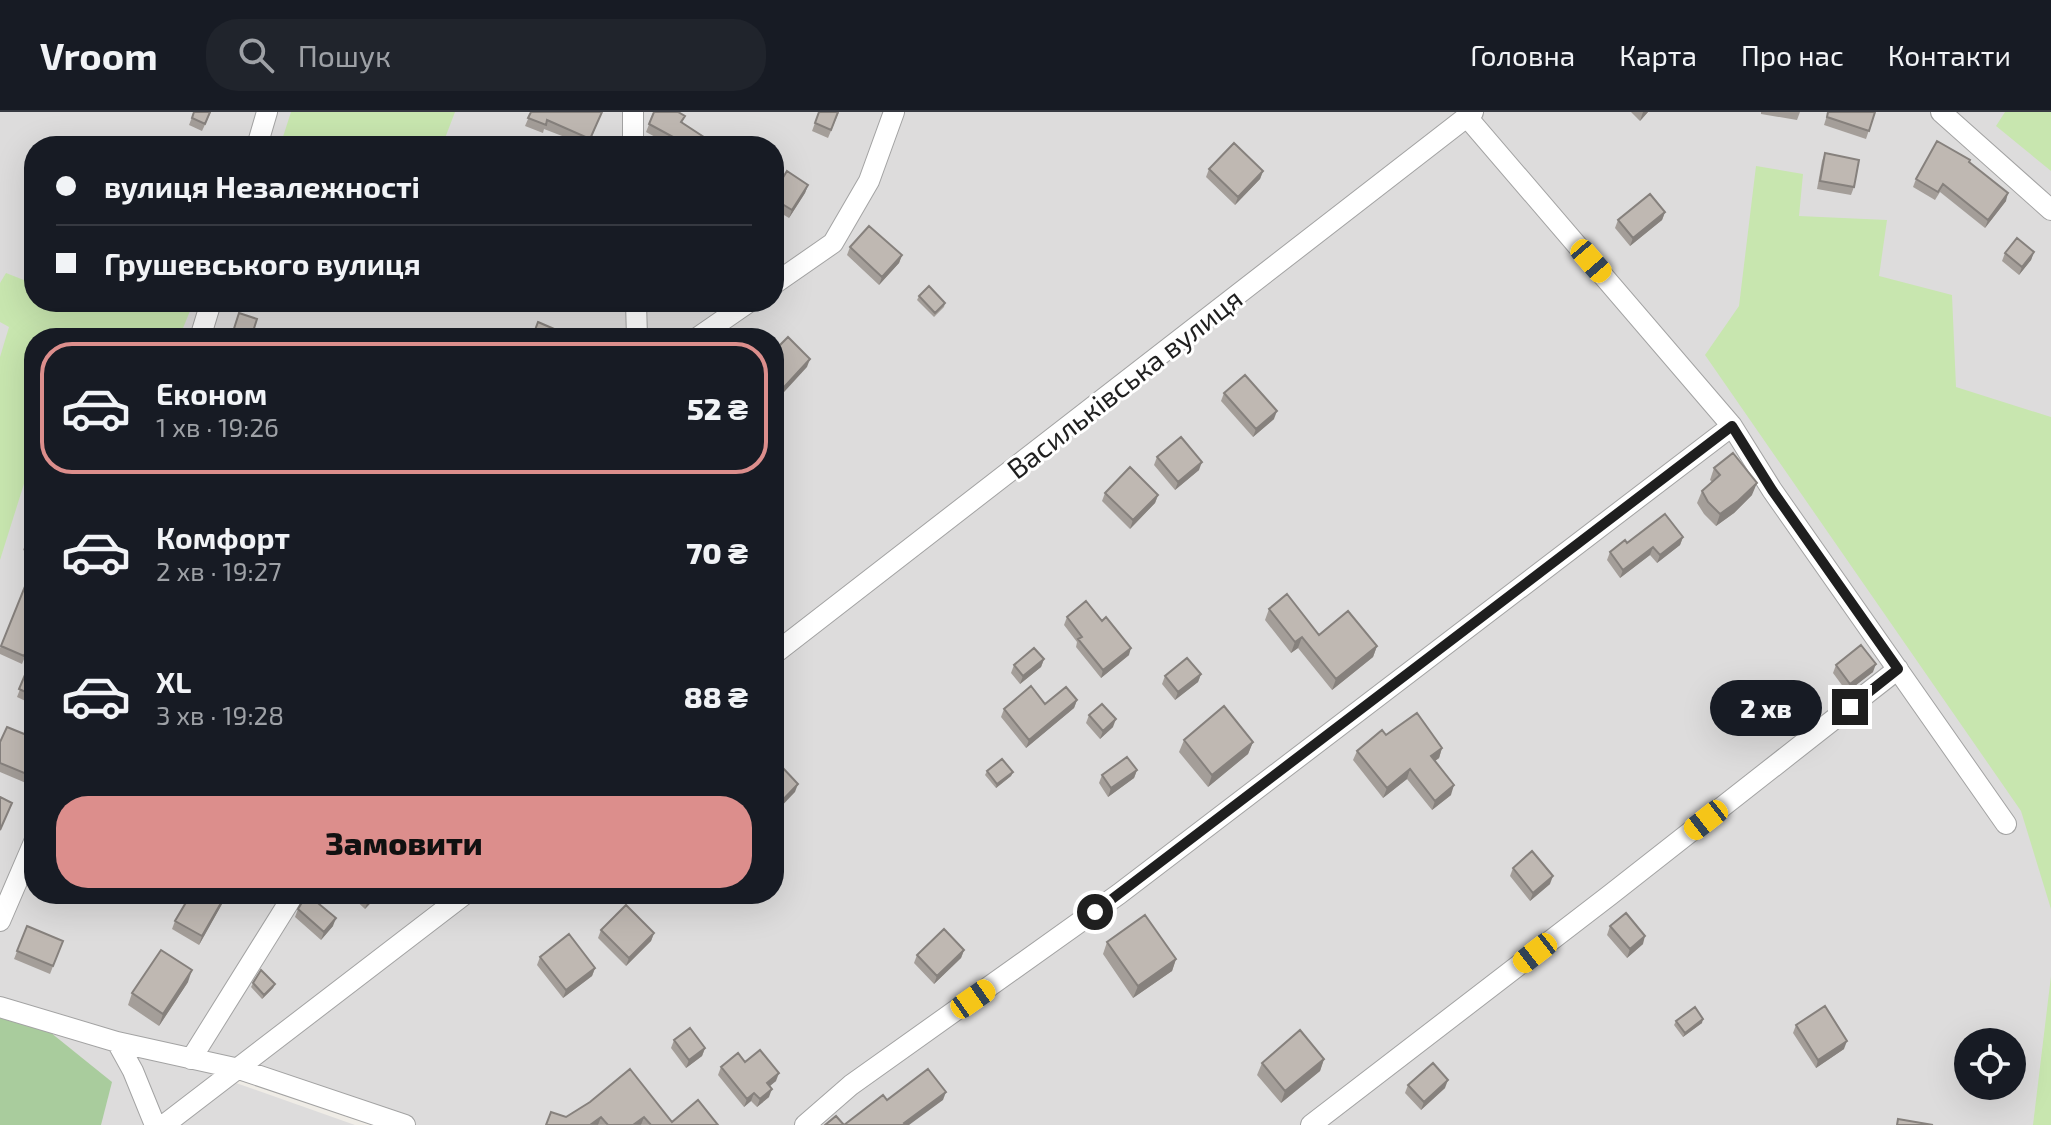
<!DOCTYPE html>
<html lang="uk">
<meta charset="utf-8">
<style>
:root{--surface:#171b24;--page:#20242c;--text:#f1f3f6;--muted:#9ea1a6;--line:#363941;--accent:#dc8e8c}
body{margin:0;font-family:"Exo 2",sans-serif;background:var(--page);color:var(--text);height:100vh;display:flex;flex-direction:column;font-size:30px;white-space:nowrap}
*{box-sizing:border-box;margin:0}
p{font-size:26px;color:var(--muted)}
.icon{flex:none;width:44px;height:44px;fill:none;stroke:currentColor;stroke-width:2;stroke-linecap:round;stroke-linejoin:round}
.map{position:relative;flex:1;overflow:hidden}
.drawer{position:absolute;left:24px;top:216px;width:760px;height:576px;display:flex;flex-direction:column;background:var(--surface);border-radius:32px;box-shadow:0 8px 32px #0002}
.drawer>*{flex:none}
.banner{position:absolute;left:24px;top:24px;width:760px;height:176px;border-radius:32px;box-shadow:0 8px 32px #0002;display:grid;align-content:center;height:176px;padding:0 32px;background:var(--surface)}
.buttons{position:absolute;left:1954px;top:916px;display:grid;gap:16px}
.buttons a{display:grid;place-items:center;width:72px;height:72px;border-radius:50%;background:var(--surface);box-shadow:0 8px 32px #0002;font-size:40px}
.end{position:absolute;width:36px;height:36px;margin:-18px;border:10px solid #1f1f1f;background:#fff;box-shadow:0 0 0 4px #fff}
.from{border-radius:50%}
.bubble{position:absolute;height:56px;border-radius:28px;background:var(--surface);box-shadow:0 8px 32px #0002;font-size:26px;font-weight:800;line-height:56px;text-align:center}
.car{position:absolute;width:24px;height:48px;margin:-24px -12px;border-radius:10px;box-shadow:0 0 6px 2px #0007;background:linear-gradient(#f5c518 24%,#345 0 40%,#f5c518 0 76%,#345 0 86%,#f5c518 0)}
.banner b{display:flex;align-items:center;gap:28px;height:76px;font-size:30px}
.banner b+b{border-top:2px solid var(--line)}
.banner i{width:20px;height:20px;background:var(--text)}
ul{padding:14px 0 0;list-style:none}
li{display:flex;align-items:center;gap:24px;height:132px;margin:0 16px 12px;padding:0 16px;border:4px solid transparent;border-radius:32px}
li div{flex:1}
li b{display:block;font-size:30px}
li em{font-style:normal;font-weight:800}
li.on{border-color:var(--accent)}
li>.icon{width:72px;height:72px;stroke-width:1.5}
.action{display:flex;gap:16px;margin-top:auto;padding:16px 32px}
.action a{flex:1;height:92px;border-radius:32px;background:var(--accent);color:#111;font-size:32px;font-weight:800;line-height:92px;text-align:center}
header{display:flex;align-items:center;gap:48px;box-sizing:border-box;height:112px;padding:0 40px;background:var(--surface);border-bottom:2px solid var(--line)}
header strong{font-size:38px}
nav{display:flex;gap:44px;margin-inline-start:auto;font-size:28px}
.search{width:560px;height:72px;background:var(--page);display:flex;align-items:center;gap:20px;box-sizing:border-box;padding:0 28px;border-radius:32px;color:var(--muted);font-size:30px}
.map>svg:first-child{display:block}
.residential{fill:#dddcdc;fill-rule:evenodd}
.grass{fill:#c8e6af}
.forest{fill:#a9cc9d}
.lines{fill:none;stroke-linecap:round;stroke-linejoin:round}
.minor-casing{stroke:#a3a3a3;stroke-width:22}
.minor{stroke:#fff;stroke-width:20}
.wall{fill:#a49e99}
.shaded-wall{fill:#86817d}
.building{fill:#bfb8b2;stroke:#86817d;stroke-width:2}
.route{stroke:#1f1f1f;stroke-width:10}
.labels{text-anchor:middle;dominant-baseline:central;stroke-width:6;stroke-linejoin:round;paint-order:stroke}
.street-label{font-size:28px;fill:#1f1f1f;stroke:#fff}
</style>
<header>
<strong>Vroom</strong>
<div class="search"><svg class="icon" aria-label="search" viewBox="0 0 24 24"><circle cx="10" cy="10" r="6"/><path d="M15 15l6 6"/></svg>Пошук</div>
<nav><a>Головна</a><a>Карта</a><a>Про нас</a><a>Контакти</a></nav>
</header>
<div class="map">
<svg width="2051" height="1013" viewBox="0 0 2051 1013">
<rect width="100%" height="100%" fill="#efece6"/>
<path class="residential" d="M0 0H2051V1013H402L239 957 164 1013H0ZM34 34H774V190H34ZM34 226H774V782H34ZM1968 930H2012V974H1968Z
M236 971 355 1013H179Z"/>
<path class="grass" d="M291 0H455L442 34H280Z
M2005 0H2051V59L1996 14Z
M1756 54 1803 62 1799 104 1887 108 1879 164 1952 183 1956 275 2051 305V797L2021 699 1705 243 1739 194Z
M6 161 34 172V190H80L90 194 92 190H182L192 194 179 226H34V340L0 448V245L9 215 0 210V171Z
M2051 864V1013H2033Z"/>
<path class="forest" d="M0 905 40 912 112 970 101 1013H0Z"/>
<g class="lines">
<g class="minor-casing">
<path id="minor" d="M633 0V34
M1941 0 2051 98
M1467 5 1732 314 1772 378 2006 712
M257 34 267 0
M774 172 833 131 869 69 894 0
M636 190 637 226
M200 226 211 190
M697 226 749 190
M774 542 1473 0
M0 809 34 730
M0 895 117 930 133 959 155 1013
M117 930 239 957 405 1013
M191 947 294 782
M164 1013 465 782
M805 1013 851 973 1119 782 1732 314
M1311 1013 1610 783 1898 557"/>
</g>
<use href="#minor" class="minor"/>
</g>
<path class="wall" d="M194 0H211L202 19 189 13Z
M531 0H602L588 34 544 17 543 21 525 14Z
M654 0 685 4 682 11 712 34H672L646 20Z
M819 0H839L828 26 812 19Z
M1631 0H1648L1640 9Z
M1761 0H1800L1797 8 1761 2Z
M1828 0H1875L1866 27 1824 13Z
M1825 41 1854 75 1851 83 1817 77 1822 49Z
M1969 51 2006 89 1985 116 1940 80 1935 88 1913 75 1916 67Z
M1209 57 1263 59 1260 67 1235 93 1206 65Z
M808 73 805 81 789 106 774 97V80Z
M1665 100 1662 108 1630 134 1615 116 1618 108Z
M850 135 902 143 899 151 879 173 847 143Z
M2034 140 2031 148 2019 163 2002 149 2005 141Z
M919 184 945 191 944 195 934 205 917 188Z
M1224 281 1274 307 1253 325 1221 289Z
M1157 345 1199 358 1175 378 1154 353Z
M1714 356 1752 383 1734 401 1716 414 1704 402 1697 391 1702 379 1712 370 1710 368Z
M1105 381 1158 383 1155 391 1130 417 1102 389Z
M34 411V443L23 438Z
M1683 425 1680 433 1657 451 1650 443 1620 466 1607 448 1610 440 1627 431Z
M34 476V523L22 552 0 542V536Z
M1269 497 1319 523 1377 534 1373 545 1332 578 1298 536 1291 541 1265 508Z
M1067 505 1102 509 1129 543 1101 566 1076 535 1077 530 1064 513Z
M33 544 34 545V593L17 585Z
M1044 547 1041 555 1020 572 1011 561 1014 553Z
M1836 553 1873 560 1847 580 1833 561Z
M1201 562 1198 570 1175 588 1162 572 1165 564Z
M1077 588 1074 596 1026 636 1001 605 1004 597Z
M1089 603 1113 615 1100 627 1086 611Z
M1386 623 1442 636 1439 646 1435 649 1451 683 1432 698 1407 667 1383 686 1353 648 1357 639Z
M1184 628 1253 630 1248 642 1208 675 1179 640Z
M0 630 34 653 26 671 0 660Z
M1137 658 1134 666 1108 685 1099 671 1102 663Z
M987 659 1013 660 1011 664 996 676 985 663Z
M1513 756 1550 772 1530 789 1510 764Z
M349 782H379L365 797Z
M222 792 199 833 172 817 175 809Z
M298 797 333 814 321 828 295 805Z
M27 814 63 829 50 862 14 847Z
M1610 814 1643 832 1627 846 1607 823Z
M601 818 654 821 651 829 626 854 598 826Z
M1107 830 1176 847 1172 859 1133 886 1103 842Z
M964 838 961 846 934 872 914 851 917 843Z
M540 845 595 856 592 864 563 886 537 853Z
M188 870 159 914 128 893 132 881Z
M253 871 275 872 273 876 262 887 251 875Z
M1676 909 1702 911 1683 925 1674 913Z
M1796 913 1844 937 1816 956 1793 921Z
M674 928 705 936 702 944 686 956 671 936Z
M1324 947 1320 959 1281 991 1257 963 1262 951Z
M745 950 776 969 769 974V985L757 995 751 989 744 995 718 963 721 955Z
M1408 973 1445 976 1421 998 1405 981Z
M590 990 672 1010 718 1013H546L566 1005Z"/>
<path class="shaded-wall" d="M1643 0H1648L1640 9Z
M1263 59 1260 67 1235 93 1238 85Z
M808 73 805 81 789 106 792 98Z
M2008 81 2006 89 1985 116 1988 108Z
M1665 100 1662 108 1630 134 1633 126Z
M2034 140 2031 148 2019 163 2022 155Z
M902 143 899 151 879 173 882 165Z
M810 247 807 255 774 291V286Z
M1277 299 1274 307 1253 325 1256 317Z
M1202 350 1199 358 1175 378 1178 370Z
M1757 371 1752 383 1734 401 1716 414 1720 402Z
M1158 383 1155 391 1130 417 1133 408Z
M1683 425 1680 433 1657 451 1660 443Z
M1653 435 1650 443 1620 466 1623 458Z
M1302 525 1298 536 1291 541 1295 530Z
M1377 534 1373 545 1332 578 1336 567Z
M1131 536 1129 543 1101 566 1103 558Z
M1044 547 1041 555 1020 572 1023 564Z
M1876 552 1873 560 1847 580 1850 572Z
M1201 562 1198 570 1175 588 1178 580Z
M1077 588 1074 596 1026 636 1029 628Z
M1116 607 1113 615 1100 627 1103 619Z
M1253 630 1248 642 1208 675 1212 663Z
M1442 636 1439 646 1428 654 1431 644Z
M1410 657 1407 667 1383 686 1387 676Z
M1137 658 1134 666 1108 685 1111 676Z
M1013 660 1011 664 996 676 997 672Z
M798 672 795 680 774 702V697Z
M1454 673 1451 683 1432 698 1435 689Z
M1553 764 1550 772 1530 789 1533 781Z
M374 782H379L365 797 368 789Z
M225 784 222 792 199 833 202 824Z
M336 806 333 814 321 828 324 820Z
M654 821 651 829 626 854 629 846Z
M1645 824 1643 832 1627 846 1630 837Z
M964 838 961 846 934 872 937 864Z
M1176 847 1172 859 1133 886 1138 874Z
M595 856 592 864 563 886 566 878Z
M192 858 188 870 159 914 163 902Z
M275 872 273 876 262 887 264 883Z
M1703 907 1702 911 1683 925 1685 921Z
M1847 929 1844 937 1816 956 1818 948Z
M705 936 702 944 686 956 689 948Z
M1324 947 1320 959 1281 991 1285 979Z
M779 961 776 969 764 979 767 971Z
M1448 968 1445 976 1421 998 1424 990Z
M772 977 769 985 757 995 760 987Z
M946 980 943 988 909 1013H904V1011Z
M754 981 751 989 744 995 747 987Z
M601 1005 598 1013H590Z
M644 1005 641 1013H633Z"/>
<path class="building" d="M194 0H210L205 12 192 6Z
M531 0H602L590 27 547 8 546 13 528 6Z
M654 0H678L685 4 681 10 713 31 711 34H685L686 32 649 12Z
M819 0H838L831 18 815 11Z
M1828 0H1875L1869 19 1827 5Z
M1937 29 1970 48 1969 50 2008 81 1988 108 1943 72 1938 80 1916 67Z
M1234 31 1263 59 1238 85 1209 57Z
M1825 41 1859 48 1854 75 1820 69Z
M787 59 808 73 792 98 774 87V80Z
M1650 82 1665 100 1633 126 1618 108Z
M869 114 902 143 882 165 850 135Z
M2017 126 2034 140 2022 155 2005 141Z
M929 174 945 191 935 201 919 184Z
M239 201 257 207 251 226H231Z
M538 210 575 226H532Z
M788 225 810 247 774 286V239Z
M1245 263 1277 299 1256 317 1224 281Z
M1181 325 1202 350 1178 370 1157 345Z
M1733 341 1757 371 1738 389 1720 402 1708 390 1702 379 1720 363 1714 356Z
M1130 355 1158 383 1133 408 1105 381Z
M1665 402 1683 425 1660 443 1653 435 1623 458 1610 440 1625 428 1627 431Z
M34 411V434L26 430Z
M26 472 34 476V522L24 544 1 534Z
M1287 482 1319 523 1348 499 1377 534 1336 567 1302 525 1295 530 1269 497Z
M1086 489 1102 509 1106 505 1131 536 1103 558 1078 527 1082 525 1067 505Z
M1861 533 1876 552 1850 572 1836 553Z
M1034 536 1044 547 1023 564 1014 553Z
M33 544 34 545V584L19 577Z
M1187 546 1201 562 1178 580 1165 564Z
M1031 574 1045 592 1066 575 1077 588 1029 628 1004 597Z
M1102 592 1116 607 1103 619 1089 603Z
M1224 594 1253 630 1212 663 1184 628Z
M1417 601 1442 636 1431 644 1454 673 1435 689 1410 657 1387 676 1357 639 1382 618 1386 623Z
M7 615 34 626V652L29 663 0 651V630Z
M1127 645 1137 658 1111 676 1102 663Z
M1002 647 1013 660 997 672 987 659Z
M782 655 798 672 774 697V663Z
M0 685 12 691 0 718Z
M1532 739 1553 764 1533 781 1513 756Z
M191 782H221L225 784 202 824 175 809Z
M307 782 336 806 324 820 298 797Z
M361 782H374L368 789Z
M626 793 654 821 629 846 601 818Z
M1626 801 1645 824 1630 837 1610 814Z
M1145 803 1176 847 1138 874 1107 830Z
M27 814 63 829 53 854 17 839Z
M944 817 964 838 937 864 917 843Z
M569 822 595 856 566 878 540 845Z
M161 838 192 858 163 902 132 881Z
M261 858 275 872 264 883 253 871Z
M1825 894 1847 929 1818 948 1796 913Z
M1695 895 1703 907 1685 921 1676 909Z
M690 916 705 936 689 948 674 928Z
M1300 918 1324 947 1285 979 1262 951Z
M760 938 779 961 767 971 772 977 760 987 754 981 747 987 721 955 738 941 745 950Z
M1433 951 1448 968 1424 990 1408 973Z
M630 957 672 1010 698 988 718 1013H651L644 1005 633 1013H608L601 1005 590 1013H546L551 1000 566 1005 590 990Z
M928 957 946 980 904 1011 906 1013H825L836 1004 844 1013 883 983 887 988Z
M1898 1007 1933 1013H1897Z"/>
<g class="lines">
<path class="route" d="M1095 800 1732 314 1772 378 1898 557 1850 595"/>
</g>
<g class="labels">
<g class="street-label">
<text transform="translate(1124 271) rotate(-38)">Васильківська вулиця</text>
</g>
</g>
</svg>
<div class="buttons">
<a><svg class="icon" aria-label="locate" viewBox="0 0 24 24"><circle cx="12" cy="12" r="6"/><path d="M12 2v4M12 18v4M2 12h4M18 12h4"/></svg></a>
</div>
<i class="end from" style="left:1095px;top:800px"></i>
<i class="end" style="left:1850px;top:595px"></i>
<div class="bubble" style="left:1710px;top:568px;width:112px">2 хв</div>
<i class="car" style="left:1591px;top:149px;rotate:139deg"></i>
<i class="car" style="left:1706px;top:708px;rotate:232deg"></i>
<i class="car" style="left:1535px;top:841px;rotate:232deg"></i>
<i class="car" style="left:973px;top:887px;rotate:55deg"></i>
<div class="banner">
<b><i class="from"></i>вулиця Незалежності</b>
<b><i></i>Грушевського вулиця</b>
</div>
<section class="drawer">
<ul>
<li class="on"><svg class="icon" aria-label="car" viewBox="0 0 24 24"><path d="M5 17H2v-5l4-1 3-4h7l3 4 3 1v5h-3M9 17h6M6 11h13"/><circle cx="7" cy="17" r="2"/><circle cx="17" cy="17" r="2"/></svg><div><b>Економ</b><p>1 хв · 19:26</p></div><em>52 ₴</em></li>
<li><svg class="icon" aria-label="car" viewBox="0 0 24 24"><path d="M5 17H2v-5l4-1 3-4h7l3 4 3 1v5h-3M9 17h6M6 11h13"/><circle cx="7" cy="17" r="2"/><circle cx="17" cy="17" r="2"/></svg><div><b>Комфорт</b><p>2 хв · 19:27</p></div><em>70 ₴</em></li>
<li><svg class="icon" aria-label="car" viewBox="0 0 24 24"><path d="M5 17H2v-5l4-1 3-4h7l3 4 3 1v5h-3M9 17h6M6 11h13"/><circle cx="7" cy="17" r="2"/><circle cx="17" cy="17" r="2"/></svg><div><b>XL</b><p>3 хв · 19:28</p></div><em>88 ₴</em></li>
</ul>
<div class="action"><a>Замовити</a></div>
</section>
</div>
